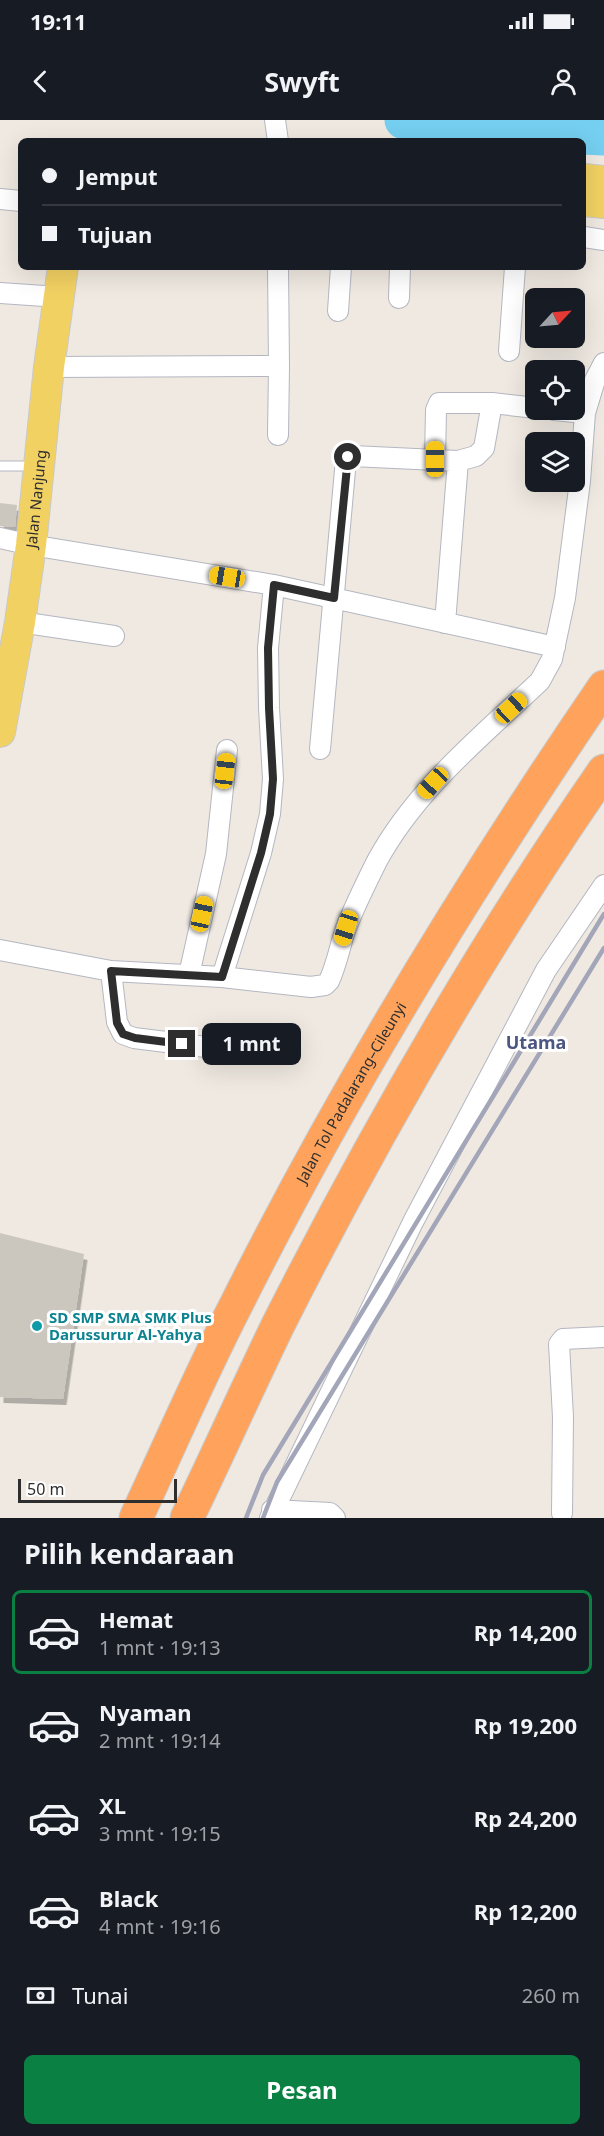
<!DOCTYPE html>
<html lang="id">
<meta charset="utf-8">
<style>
:root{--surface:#171b24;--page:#242831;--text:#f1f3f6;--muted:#9ea1a6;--line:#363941;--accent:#0b8043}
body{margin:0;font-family:"Noto Sans",sans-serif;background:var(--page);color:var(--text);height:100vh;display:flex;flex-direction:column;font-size:22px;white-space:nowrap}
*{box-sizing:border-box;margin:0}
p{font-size:20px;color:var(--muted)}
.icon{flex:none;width:33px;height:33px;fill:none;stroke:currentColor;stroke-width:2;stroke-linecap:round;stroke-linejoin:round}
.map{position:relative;height:1398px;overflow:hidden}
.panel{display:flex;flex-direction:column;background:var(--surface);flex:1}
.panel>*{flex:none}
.top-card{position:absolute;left:18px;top:18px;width:568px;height:132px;border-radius:9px;box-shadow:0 6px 24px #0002;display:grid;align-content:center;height:132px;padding:0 24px;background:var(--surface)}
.needle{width:39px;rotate:64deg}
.tools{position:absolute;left:525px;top:168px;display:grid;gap:12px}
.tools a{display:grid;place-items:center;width:60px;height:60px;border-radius:9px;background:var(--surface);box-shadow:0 6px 24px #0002;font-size:30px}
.scale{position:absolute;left:18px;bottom:15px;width:159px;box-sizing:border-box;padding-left:6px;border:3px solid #2e2e2e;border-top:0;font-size:16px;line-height:21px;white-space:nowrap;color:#2e2e2e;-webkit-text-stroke:4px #fff;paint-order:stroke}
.end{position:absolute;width:27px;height:27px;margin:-14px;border:8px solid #2e2e2e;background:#fff;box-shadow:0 0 0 3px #fff}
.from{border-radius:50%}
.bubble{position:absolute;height:42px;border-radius:9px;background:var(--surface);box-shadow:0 6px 24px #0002;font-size:20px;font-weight:700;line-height:42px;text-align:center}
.car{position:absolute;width:18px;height:36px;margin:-18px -9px;border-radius:8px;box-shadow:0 0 4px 2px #0007;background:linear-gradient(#f5c518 24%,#345 0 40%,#f5c518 0 76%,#345 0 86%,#f5c518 0)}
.top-card b{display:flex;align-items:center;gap:21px;height:57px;font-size:22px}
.top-card b+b{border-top:2px solid var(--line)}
.top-card i{width:15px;height:15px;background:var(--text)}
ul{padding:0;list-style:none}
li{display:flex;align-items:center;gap:18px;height:84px;margin:0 12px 9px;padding:0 12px;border:3px solid transparent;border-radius:9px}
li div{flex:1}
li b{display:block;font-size:22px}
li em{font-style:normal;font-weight:700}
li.on{border-color:var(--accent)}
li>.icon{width:54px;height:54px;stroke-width:1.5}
h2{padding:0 24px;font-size:27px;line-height:72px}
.pay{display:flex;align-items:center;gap:15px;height:66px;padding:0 24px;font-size:22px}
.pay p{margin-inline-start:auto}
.primary-button{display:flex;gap:12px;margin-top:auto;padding:12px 24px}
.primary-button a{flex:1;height:69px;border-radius:9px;background:var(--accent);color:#fff;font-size:24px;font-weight:700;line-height:69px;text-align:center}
.status{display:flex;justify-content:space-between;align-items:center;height:42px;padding:0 30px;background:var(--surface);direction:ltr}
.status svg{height:16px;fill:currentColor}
header{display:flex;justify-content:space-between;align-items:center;height:78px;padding:0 24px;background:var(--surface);font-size:27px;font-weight:700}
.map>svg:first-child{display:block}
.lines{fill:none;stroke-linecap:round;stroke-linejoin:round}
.river{stroke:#75cff0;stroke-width:39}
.building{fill:#cbc7bf;filter:url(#shadow)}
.lane-casing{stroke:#b4b7c1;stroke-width:11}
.street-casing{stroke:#b4b7c1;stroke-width:22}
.primary-casing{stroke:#c9c9c9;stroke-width:32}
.highway-casing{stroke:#c9c9c9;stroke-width:35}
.lane{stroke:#fff;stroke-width:9}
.street{stroke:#fff;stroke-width:20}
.primary{stroke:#f2d163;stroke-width:30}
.highway{stroke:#ffa35c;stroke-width:33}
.rail{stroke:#a3a6b8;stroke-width:4.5}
.route{stroke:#2e2e2e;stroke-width:8}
.culture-dot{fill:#0f9aa8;stroke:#fff;stroke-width:2}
.labels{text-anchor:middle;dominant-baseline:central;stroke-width:6;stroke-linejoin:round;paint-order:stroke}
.street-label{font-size:15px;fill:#2e2e2e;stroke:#fff}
.culture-label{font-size:15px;font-weight:bold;fill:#0d838f;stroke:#fff;text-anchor:start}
.quarter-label{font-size:18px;font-weight:bold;fill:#4d5680;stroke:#fff}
</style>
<div class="status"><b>19:11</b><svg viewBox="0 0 49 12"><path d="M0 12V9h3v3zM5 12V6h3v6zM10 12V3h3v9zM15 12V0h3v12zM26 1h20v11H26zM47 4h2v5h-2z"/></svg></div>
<header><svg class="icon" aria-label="back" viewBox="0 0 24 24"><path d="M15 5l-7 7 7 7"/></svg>Swyft<svg class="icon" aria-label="person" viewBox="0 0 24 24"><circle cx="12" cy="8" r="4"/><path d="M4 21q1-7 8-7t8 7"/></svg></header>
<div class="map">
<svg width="604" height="1398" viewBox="0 0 604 1398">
<defs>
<filter id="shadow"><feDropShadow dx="3.5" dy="6" stdDeviation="0" flood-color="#0004"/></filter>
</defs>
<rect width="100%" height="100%" fill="#efe9e1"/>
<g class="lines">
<path class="river" d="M404 0 478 10 604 16"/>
</g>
<path class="building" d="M0 383 17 385 15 407 0 406Z
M0 1113 84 1134 63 1279 0 1277Z"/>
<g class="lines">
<g class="lane-casing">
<path id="lane" d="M0 346H34"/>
</g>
<g class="street-casing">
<path id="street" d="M275 0 278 21
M0 79 21 81
M584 117 604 120
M0 173 59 177
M399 178 400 147
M338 191 341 147
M509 231 515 147
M49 247 279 246 278 147
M554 290 585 293
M278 315 279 246
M435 339 436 290 439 283H492L536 288
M0 418 31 425 274 465 555 527
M20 502 114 516
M445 503 458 341
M320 629 346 339 352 336 458 341 476 336 484 328 492 283
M0 830 111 851 222 857 311 867 325 865 329 861C337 844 340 825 346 808 355 785 366 763 377 741 416 669 481 617 540 561L552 539 565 478 580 361 585 293 595 260 604 243
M111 851 117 902 123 914 134 918 206 927
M189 855 216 734 227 630
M222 857 261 733 270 694 273 659 269 588 268 528 274 465
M272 1390 330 1393 335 1398
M562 1393 563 1297 559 1224 563 1219 604 1217
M270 1398 413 1102 546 850 604 765"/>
</g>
<g class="primary-casing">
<g id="primary">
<path d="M584 59 604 61"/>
<path d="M584 81 604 83"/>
<path id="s1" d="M0 612 20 502 31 425 49 247 63 147"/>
</g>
</g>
<g class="highway-casing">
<g id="highway">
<path id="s2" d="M136 1398C169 1327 200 1255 236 1185 343 971 469 765 604 567"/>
<path d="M187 1398C218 1334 247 1269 278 1205 374 1015 483 826 604 651"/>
</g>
</g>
<use href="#lane" class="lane"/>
<use href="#street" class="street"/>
<use href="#primary" class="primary"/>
<use href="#highway" class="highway"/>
<path class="rail" d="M246 1398 263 1355 604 794
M263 1398 277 1362 604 828"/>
</g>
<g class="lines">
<path class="route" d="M182 924 135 918 123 914 117 903 111 851 222 857 261 733 270 694 273 659 269 588 268 528 274 465 334 478 348 337"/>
</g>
<circle class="culture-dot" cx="37" cy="1206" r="6"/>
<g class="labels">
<g class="street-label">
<text stroke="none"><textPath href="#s1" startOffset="236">Jalan Nanjung</textPath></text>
<text stroke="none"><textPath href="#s2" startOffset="477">Jalan Tol Padalarang–Cileunyi</textPath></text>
</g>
<g class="culture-label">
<text x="49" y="1197">SD SMP SMA SMK Plus<tspan x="49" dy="17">Darussurur Al-Yahya</tspan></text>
</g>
<g class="quarter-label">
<text x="536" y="922">Utama</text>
</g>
</g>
</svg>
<div class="tools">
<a><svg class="needle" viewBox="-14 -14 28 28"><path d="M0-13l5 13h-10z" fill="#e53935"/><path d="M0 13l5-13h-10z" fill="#9ea1a6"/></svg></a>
<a><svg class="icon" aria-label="locate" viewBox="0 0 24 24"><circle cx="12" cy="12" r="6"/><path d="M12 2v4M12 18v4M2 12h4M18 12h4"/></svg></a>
<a><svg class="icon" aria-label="layers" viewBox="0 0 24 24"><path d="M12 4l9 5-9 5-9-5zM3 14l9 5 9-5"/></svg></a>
</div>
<div class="scale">50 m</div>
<i class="end from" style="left:348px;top:337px"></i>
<i class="end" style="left:182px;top:924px"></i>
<div class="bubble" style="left:202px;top:903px;width:99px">1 mnt</div>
<i class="car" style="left:435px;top:339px;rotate:0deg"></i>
<i class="car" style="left:227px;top:457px;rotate:279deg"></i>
<i class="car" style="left:511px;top:588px;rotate:47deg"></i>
<i class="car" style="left:225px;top:651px;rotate:7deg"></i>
<i class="car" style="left:433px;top:663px;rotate:223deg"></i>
<i class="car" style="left:202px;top:794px;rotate:12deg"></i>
<i class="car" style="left:346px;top:808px;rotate:197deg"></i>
<div class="top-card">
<b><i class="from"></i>Jemput</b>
<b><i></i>Tujuan</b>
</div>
</div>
<section class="panel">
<h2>Pilih kendaraan</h2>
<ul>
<li class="on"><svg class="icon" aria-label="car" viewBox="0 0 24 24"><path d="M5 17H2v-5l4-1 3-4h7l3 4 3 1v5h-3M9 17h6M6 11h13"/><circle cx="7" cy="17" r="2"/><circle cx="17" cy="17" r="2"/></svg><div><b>Hemat</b><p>1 mnt · 19:13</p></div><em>Rp 14,200</em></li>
<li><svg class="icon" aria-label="car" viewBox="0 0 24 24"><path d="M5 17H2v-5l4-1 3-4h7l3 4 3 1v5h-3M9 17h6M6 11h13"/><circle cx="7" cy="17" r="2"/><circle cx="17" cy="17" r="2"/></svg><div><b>Nyaman</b><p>2 mnt · 19:14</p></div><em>Rp 19,200</em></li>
<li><svg class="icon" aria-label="car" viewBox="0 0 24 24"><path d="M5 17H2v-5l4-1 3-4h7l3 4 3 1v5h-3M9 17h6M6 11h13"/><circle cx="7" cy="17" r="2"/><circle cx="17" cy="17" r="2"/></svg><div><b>XL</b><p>3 mnt · 19:15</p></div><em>Rp 24,200</em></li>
<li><svg class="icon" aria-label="car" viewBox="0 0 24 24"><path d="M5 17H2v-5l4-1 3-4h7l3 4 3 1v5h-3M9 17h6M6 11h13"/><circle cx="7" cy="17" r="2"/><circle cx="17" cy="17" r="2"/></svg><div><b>Black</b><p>4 mnt · 19:16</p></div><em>Rp 12,200</em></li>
</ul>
<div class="pay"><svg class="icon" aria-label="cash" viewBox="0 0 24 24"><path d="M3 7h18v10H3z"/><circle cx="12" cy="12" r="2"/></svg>Tunai<p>260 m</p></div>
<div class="primary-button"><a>Pesan</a></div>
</section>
